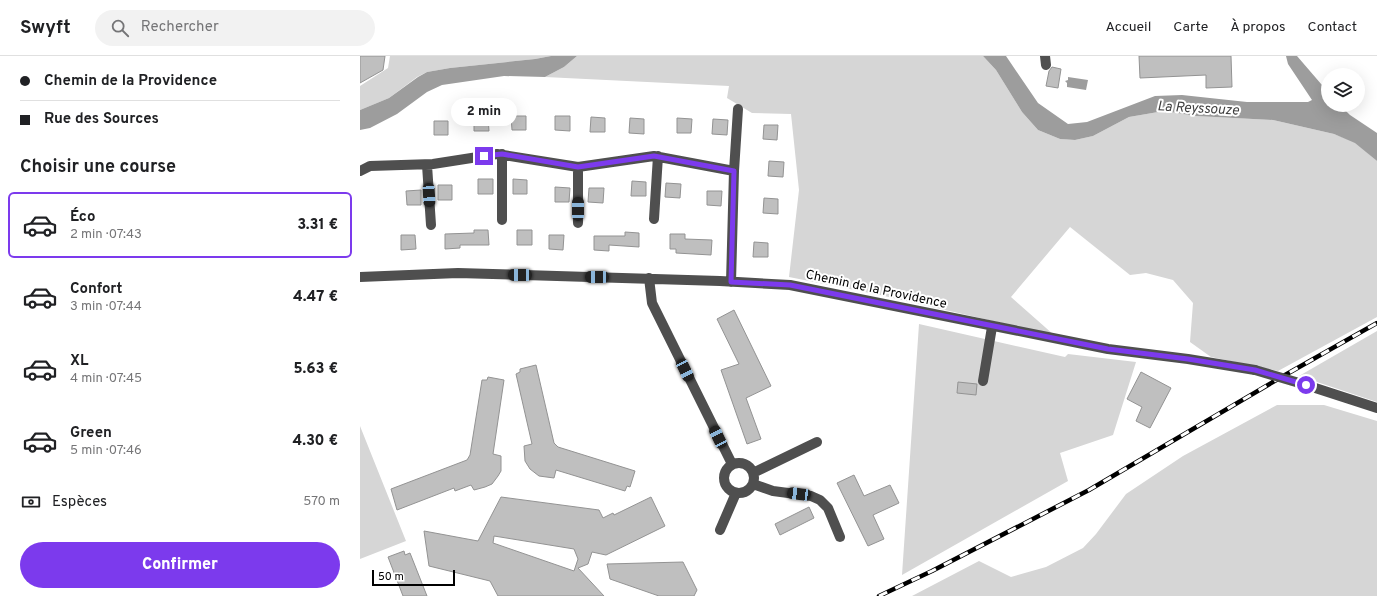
<!DOCTYPE html>
<html lang="fr">
<meta charset="utf-8">
<style>
:root{--surface:#fff;--page:#f2f2f2;--text:#202124;--muted:#757577;--line:#e0e0e0;--accent:#7c3aed}
body{margin:0;font-family:Overpass,sans-serif;background:var(--page);color:var(--text);height:100vh;display:flex;flex-direction:column;font-size:15px;white-space:nowrap}
*{box-sizing:border-box;margin:0}
p{font-size:13px;color:var(--muted)}
.icon{flex:none;width:22px;height:22px;fill:none;stroke:currentColor;stroke-width:2;stroke-linecap:round;stroke-linejoin:round}
.map{position:relative;flex:1;overflow:hidden}
.drawer{display:flex;flex-direction:column;background:var(--surface);width:360px}
.drawer>*{flex:none}
.banner{display:grid;align-content:center;height:88px;padding:0 20px;background:var(--surface)}
.fabs{position:absolute;left:961px;top:12px;display:grid;gap:8px}
.fabs a{display:grid;place-items:center;width:44px;height:44px;border-radius:50%;background:var(--surface);box-shadow:0 4px 16px #0002;font-size:20px}
.scale{position:absolute;left:12px;bottom:10px;width:83px;box-sizing:border-box;padding-left:4px;border:2px solid #000;border-top:0;font-size:11px;line-height:14px;white-space:nowrap;color:#000;-webkit-text-stroke:3px #fff;paint-order:stroke}
.end{position:absolute;width:18px;height:18px;margin:-9px;border:5px solid #7c3aed;background:#fff;box-shadow:0 0 0 2px #fff}
.from{border-radius:50%}
.bubble{position:absolute;height:28px;border-radius:14px;background:var(--surface);box-shadow:0 4px 16px #0002;font-size:13px;font-weight:800;line-height:28px;text-align:center}
.car{position:absolute;width:12px;height:24px;margin:-12px -6px;border-radius:5px;box-shadow:0 0 3px 1px #0007;background:linear-gradient(#222 24%,#8ab4d8 0 40%,#222 0 76%,#8ab4d8 0 86%,#222 0)}
.banner b{display:flex;align-items:center;gap:14px;height:38px;font-size:15px}
.banner b+b{border-top:1px solid var(--line)}
.banner i{width:10px;height:10px;background:var(--text)}
ul{padding:0;list-style:none}
li{display:flex;align-items:center;gap:12px;height:66px;margin:0 8px 6px;padding:0 12px;border:2px solid transparent;border-radius:6px}
li div{flex:1}
li b{display:block;font-size:15px}
li em{font-style:normal;font-weight:800}
li.active{border-color:var(--accent)}
li>.icon{width:36px;height:36px;stroke-width:1.5}
h2{padding:0 20px;font-size:18px;line-height:48px}
.pay{display:flex;align-items:center;gap:10px;height:44px;padding:0 20px;font-size:15px}
.pay p{margin-inline-start:auto}
.primary-button{display:flex;gap:8px;margin-top:auto;padding:8px 20px}
.primary-button a{flex:1;height:46px;border-radius:24px;background:var(--accent);color:#fff;font-size:16px;font-weight:800;line-height:46px;text-align:center}
header{display:flex;align-items:center;gap:24px;box-sizing:border-box;height:56px;padding:0 20px;background:var(--surface);border-bottom:1px solid var(--line)}
header strong{font-size:19px}
nav{display:flex;gap:22px;margin-inline-start:auto;font-size:14px}
.search{width:280px;height:36px;background:var(--page);display:flex;align-items:center;gap:10px;box-sizing:border-box;padding:0 14px;border-radius:22px;color:var(--muted);font-size:15px}
main{display:flex;flex:1;min-height:0}
.map>svg:first-child{display:block}
.green{fill:#d6d6d6}
.water{fill:#9d9d9d}
.building{fill:#bfbfbf;stroke:#939393;fill-rule:evenodd}
.lines{fill:none;stroke-linecap:round;stroke-linejoin:round}
.minor{stroke:#4f4f4f;stroke-width:10}
.rail-casing{stroke:#000;stroke-width:4.5}
.rail{stroke:#fff;stroke-width:3;stroke-dasharray:9;stroke-linecap:butt}
.minor-bridge{stroke:#4f4f4f;stroke-width:10}
.route{stroke:#7c3aed;stroke-width:5}
.labels{text-anchor:middle;dominant-baseline:central;stroke-width:4;stroke-linejoin:round;paint-order:stroke}
.street-label{font-size:13px;fill:#000;stroke:#fff}
.water-label{font-size:14px;font-style:italic;fill:#3e3e3e;stroke:#fff}
</style>
<header>
<strong>Swyft</strong>
<div class="search"><svg class="icon" aria-label="search" viewBox="0 0 24 24"><circle cx="10" cy="10" r="6"/><path d="M15 15l6 6"/></svg>Rechercher</div>
<nav><a>Accueil</a><a>Carte</a><a>À propos</a><a>Contact</a></nav>
</header>
<main>
<section class="drawer">
<div class="banner">
<b><i class="from"></i>Chemin de la Providence</b>
<b><i></i>Rue des Sources</b>
</div>
<h2>Choisir une course</h2>
<ul>
<li class="active"><svg class="icon" aria-label="car" viewBox="0 0 24 24"><path d="M5 17H2v-5l4-1 3-4h7l3 4 3 1v5h-3M9 17h6M6 11h13"/><circle cx="7" cy="17" r="2"/><circle cx="17" cy="17" r="2"/></svg><div><b>Éco</b><p>2 min · 07:43</p></div><em>3.31 €</em></li>
<li><svg class="icon" aria-label="car" viewBox="0 0 24 24"><path d="M5 17H2v-5l4-1 3-4h7l3 4 3 1v5h-3M9 17h6M6 11h13"/><circle cx="7" cy="17" r="2"/><circle cx="17" cy="17" r="2"/></svg><div><b>Confort</b><p>3 min · 07:44</p></div><em>4.47 €</em></li>
<li><svg class="icon" aria-label="car" viewBox="0 0 24 24"><path d="M5 17H2v-5l4-1 3-4h7l3 4 3 1v5h-3M9 17h6M6 11h13"/><circle cx="7" cy="17" r="2"/><circle cx="17" cy="17" r="2"/></svg><div><b>XL</b><p>4 min · 07:45</p></div><em>5.63 €</em></li>
<li><svg class="icon" aria-label="car" viewBox="0 0 24 24"><path d="M5 17H2v-5l4-1 3-4h7l3 4 3 1v5h-3M9 17h6M6 11h13"/><circle cx="7" cy="17" r="2"/><circle cx="17" cy="17" r="2"/></svg><div><b>Green</b><p>5 min · 07:46</p></div><em>4.30 €</em></li>
</ul>
<div class="pay"><svg class="icon" aria-label="cash" viewBox="0 0 24 24"><path d="M3 7h18v10H3z"/><circle cx="12" cy="12" r="2"/></svg>Espèces<p>570 m</p></div>
<div class="primary-button"><a>Confirmer</a></div>
</section>
<div class="map">
<svg width="1017" height="540" viewBox="0 0 1017 540">
<rect width="100%" height="100%" fill="#fff"/>
<path class="green" d="M30 0H191L175 3 90 12 67 16 57 21 29 42 0 54V30L28 12Z
M217 0H623L636 14 662 56 678 74 700 83 715 84 733 80 769 61 804 55 836 60 913 64 974 78 995 86 1017 105V261L918 315 851 301 830 286 833 247 813 224 786 217 770 219 710 171 651 241 694 279 520 239 429 221 439 134 431 58 392 57 367 42 369 30 185 21 204 11Z
M559 268 705 301 708 298 776 306 753 379 700 397 708 425 542 519Z
M1017 275V346L939 320Z
M917 349H964L1017 365V540H552L619 505 651 521 686 511 723 492 736 478 766 438 823 400Z
M0 370 46 485 0 503Z"/>
<path class="water" d="M191 0H217L204 11 185 21 144 20 82 29 67 36 37 58 10 72 0 74V54L29 42 58 21 67 16 90 12 175 3Z
M623 0H646L678 47 708 68 727 66 795 40 822 39 887 46H948L952 44 928 8 926 0H937L968 36V49H980L990 59 1017 77V105L995 87 974 78 913 64 836 60 804 55 769 61 733 80 715 84 700 83 678 74 662 56 636 14Z
M708 21 728 24 726 34 707 31V27L705 25 708 24Z"/>
<path class="building" d="M0 0H25L23 14 0 27Z
M779 0H871L872 31 846 32V19L780 22Z
M692 11 701 13 698 32 686 30 689 15Z
M151 60H166V74H152Z
M195 60H210V75L195 74Z
M114 61H128L129 75H114Z
M231 61 245 62V76H230Z
M270 62 284 63V78L269 77Z
M317 62 332 63 331 77H317Z
M353 63 368 64 367 79 352 78Z
M74 65H88V79H74Z
M404 69H418L417 84 403 83Z
M409 105 424 106 423 121 408 120Z
M118 123H133V138H118Z
M153 123 167 124V138H153Z
M272 125 286 126V140H271Z
M306 127 321 128 320 142 305 141Z
M78 129H92V144H78Z
M195 131 210 132 209 146H195Z
M229 132H244L243 147 228 146Z
M61 134V149H47L46 135Z
M347 135H362L361 150 347 149Z
M404 142 418 143V158L403 157Z
M114 174H128L129 189H100V192L85 193V178L114 177Z
M157 174H172V189H157Z
M265 176 279 177V191L249 189V195L234 194V180H265Z
M310 178H325V183L352 184 351 199 316 197V193H310Z
M41 179H55L56 193 41 194Z
M189 179H204L203 194 189 193Z
M394 186 408 187V201H393Z
M374 254 411 330 386 342 401 383 387 388 361 314 379 308 357 263Z
M176 309 194 387 198 391 275 415 270 431 267 430 265 435 196 414 194 422 179 420 170 413 165 405 164 390 172 388 156 318 160 316V313Z
M781 316 811 332 790 372 776 365 782 351 767 343Z
M128 321 144 324 133 398 141 400V415L138 420 132 428 125 431 114 434 111 429 95 435 94 432 37 454 31 433 107 404 110 399 122 324H127Z
M598 326 617 328 616 339 597 337Z
M494 419 504 440 530 429 539 447 513 459 524 483 508 490 477 427Z
M141 441 239 454 243 462 253 457 254 459 291 441 305 470 246 499 232 496 228 508 218 512 244 540H138L130 525 69 510 64 475 118 485ZM134 480 214 493 218 503 214 515 133 487Z
M449 451 454 462 420 479 415 468Z
M44 495 45 499 50 497 67 540H43L28 501Z
M323 506 337 534 334 540H299L250 523 247 508Z"/>
<g class="lines">
<path class="minor" d="M685 0 686 9
M142 98V164
M67 109 71 169
M218 111V167
M0 115 10 110 73 108 137 98 218 111 294 100 374 115 371 226
M374 115 378 53
M294 163 298 100
M0 221 98 217 360 225 430 229 748 293 828 303 895 314
M289 222 292 247 372 408
M623 325 632 271
M946 329 1017 352
M364 422a15 15 0 1 1 30 0a15 15 0 1 1-30 0Z
M393 417 457 386
M393 428 413 435 451 440 460 444 468 452 480 481
M360 474 376 437"/>
<g class="rail-casing">
<path id="rail" d="M519 540 572 515 729 434 918 323 1017 267"/>
</g>
<use href="#rail" class="rail"/>
<path class="minor-bridge" d="M895 314 946 329"/>
</g>
<g class="lines">
<path class="route" d="M124 100 142 98 218 111 294 100 374 115 371 226 430 229 748 293 828 303 895 314 946 329"/>
</g>
<g class="labels">
<g class="street-label">
<text transform="translate(516 234) rotate(12)">Chemin de la Providence</text>
</g>
<g class="water-label">
<text transform="translate(838 53) rotate(3)">La Reyssouze</text>
</g>
</g>
</svg>
<div class="fabs">
<a><svg class="icon" aria-label="layers" viewBox="0 0 24 24"><path d="M12 4l9 5-9 5-9-5zM3 14l9 5 9-5"/></svg></a>
</div>
<div class="scale">50 m</div>
<i class="end from" style="left:946px;top:329px"></i>
<i class="end" style="left:124px;top:100px"></i>
<div class="bubble" style="left:91px;top:42px;width:66px">2 min</div>
<i class="car" style="left:69px;top:139px;rotate:177deg"></i>
<i class="car" style="left:218px;top:153px;rotate:0deg"></i>
<i class="car" style="left:160px;top:219px;rotate:271deg"></i>
<i class="car" style="left:237px;top:221px;rotate:271deg"></i>
<i class="car" style="left:325px;top:314px;rotate:154deg"></i>
<i class="car" style="left:358px;top:381px;rotate:334deg"></i>
<i class="car" style="left:439px;top:438px;rotate:277deg"></i>
</div>
</main>
